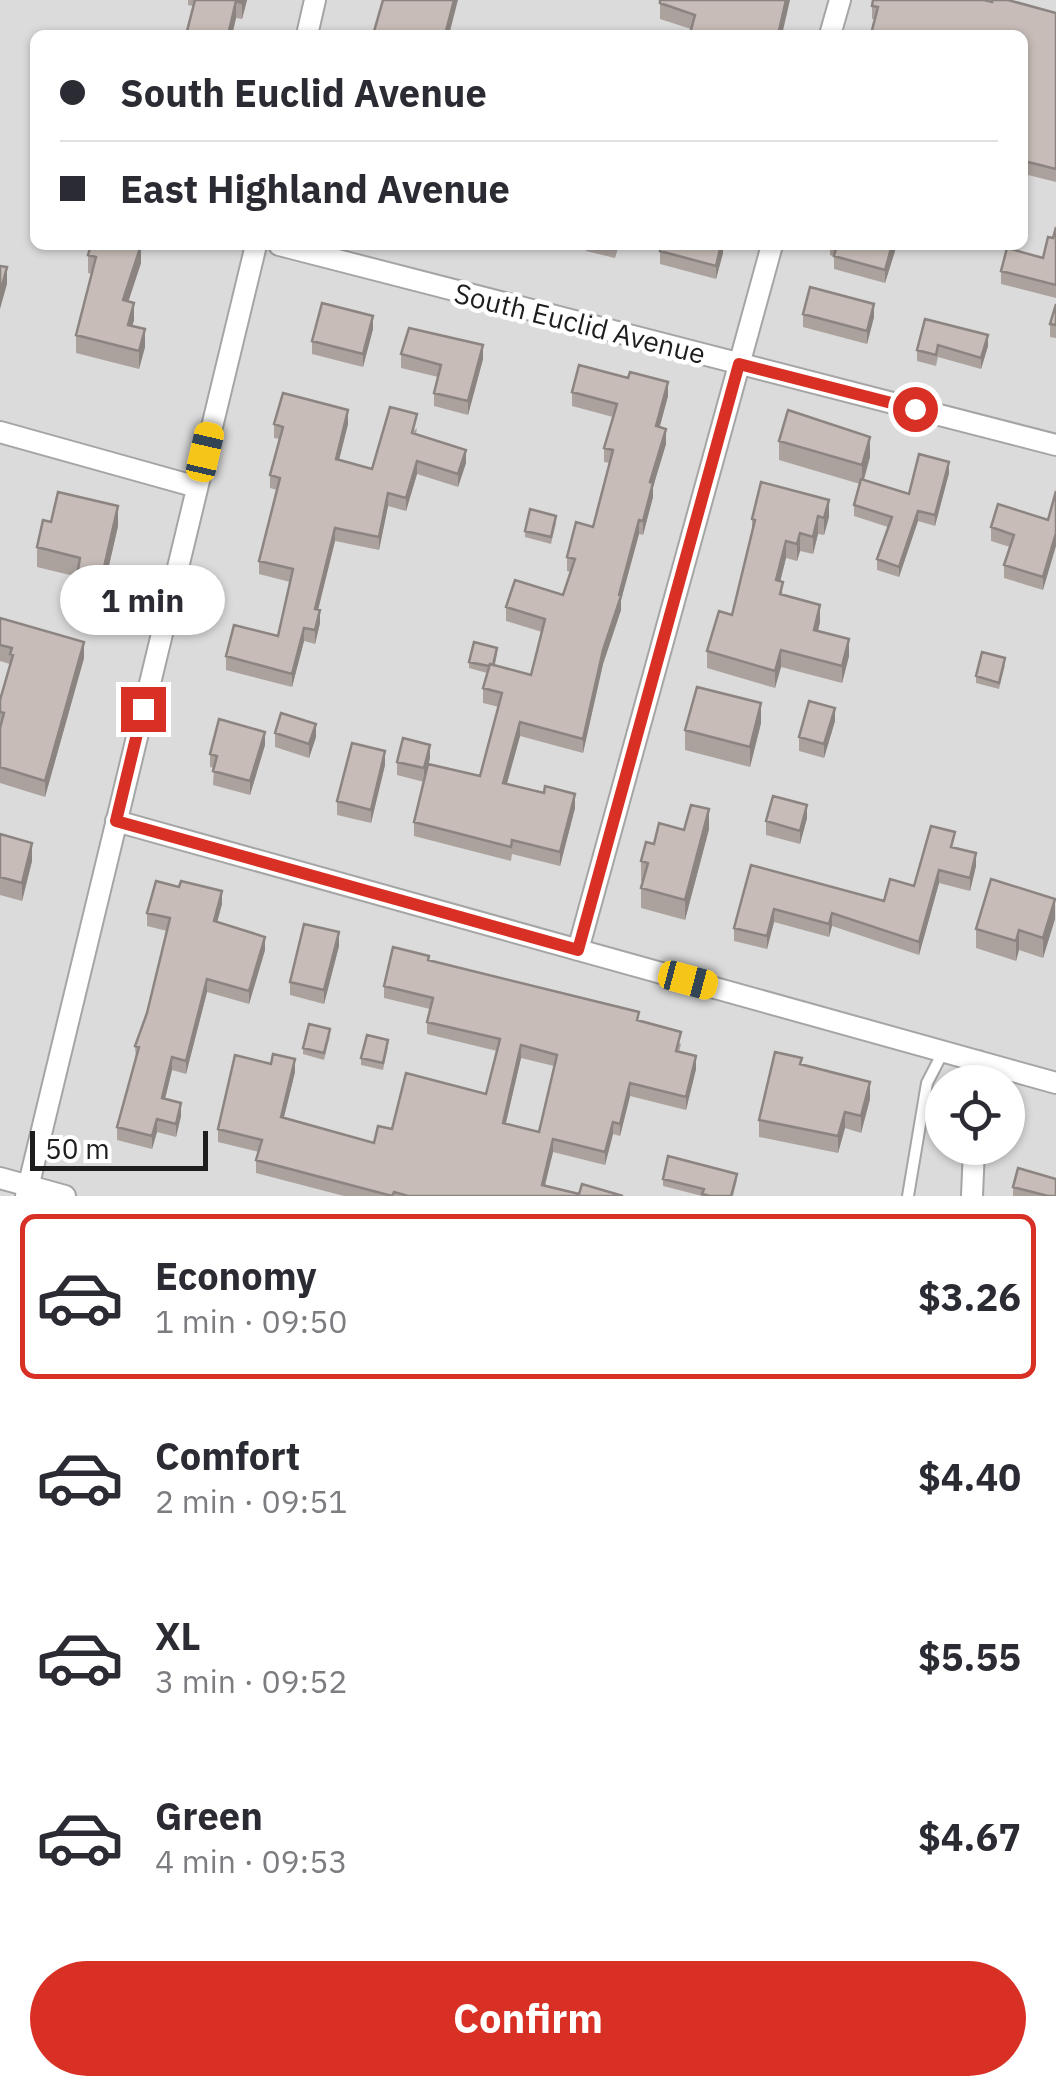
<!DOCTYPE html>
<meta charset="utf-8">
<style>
:root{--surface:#fff;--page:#f2f2f3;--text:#2b2b33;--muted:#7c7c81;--line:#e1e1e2;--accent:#d93025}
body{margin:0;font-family:"IBM Plex Sans",sans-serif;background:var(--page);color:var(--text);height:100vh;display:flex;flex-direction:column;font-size:38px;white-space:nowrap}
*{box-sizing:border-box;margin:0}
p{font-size:32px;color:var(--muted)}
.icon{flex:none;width:55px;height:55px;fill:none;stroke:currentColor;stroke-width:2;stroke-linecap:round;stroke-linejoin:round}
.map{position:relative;height:1196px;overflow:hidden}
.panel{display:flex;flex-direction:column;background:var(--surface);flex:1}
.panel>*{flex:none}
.hud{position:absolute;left:30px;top:30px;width:998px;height:220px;border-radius:15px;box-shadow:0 2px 8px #0004;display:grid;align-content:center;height:220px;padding:0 30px;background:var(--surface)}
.controls{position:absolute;left:925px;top:1065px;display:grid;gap:20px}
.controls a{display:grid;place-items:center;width:100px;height:100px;border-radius:50%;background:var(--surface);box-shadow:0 2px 8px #0004;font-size:50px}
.scale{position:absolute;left:30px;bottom:25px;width:178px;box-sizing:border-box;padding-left:10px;border:5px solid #1e1e1e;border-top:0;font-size:28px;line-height:35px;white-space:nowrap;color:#1e1e1e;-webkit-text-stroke:8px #fff;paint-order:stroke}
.end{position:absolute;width:45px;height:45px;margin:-22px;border:12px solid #d93025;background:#fff;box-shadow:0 0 0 5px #fff}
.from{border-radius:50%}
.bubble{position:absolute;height:70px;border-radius:35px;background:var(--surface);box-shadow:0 2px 8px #0004;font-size:32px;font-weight:700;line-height:70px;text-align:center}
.car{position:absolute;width:30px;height:60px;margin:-30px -15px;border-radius:12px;box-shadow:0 0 8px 2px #0007;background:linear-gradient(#f5c518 24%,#345 0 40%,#f5c518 0 76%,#345 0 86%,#f5c518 0)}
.hud b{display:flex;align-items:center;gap:35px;height:95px;font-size:38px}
.hud b+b{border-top:2px solid var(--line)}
.hud i{width:25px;height:25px;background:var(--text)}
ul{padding:18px 0 0;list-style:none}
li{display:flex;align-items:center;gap:30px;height:165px;margin:0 20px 15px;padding:0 10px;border:5px solid transparent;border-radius:15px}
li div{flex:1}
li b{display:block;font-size:38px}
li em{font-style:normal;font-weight:700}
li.active{border-color:var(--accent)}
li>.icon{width:90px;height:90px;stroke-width:1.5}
.primary-button{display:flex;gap:20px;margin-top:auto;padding:20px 30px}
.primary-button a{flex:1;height:115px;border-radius:60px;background:var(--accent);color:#fff;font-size:40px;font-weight:700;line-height:115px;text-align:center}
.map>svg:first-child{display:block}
.residential{fill:#dcdbdb;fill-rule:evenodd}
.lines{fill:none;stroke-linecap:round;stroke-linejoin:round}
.lane-casing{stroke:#a5a5a5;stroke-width:14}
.street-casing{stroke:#a5a5a5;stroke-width:24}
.lane{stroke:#fff;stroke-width:10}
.street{stroke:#fff;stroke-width:20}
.wall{fill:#aba29d;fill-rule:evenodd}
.shaded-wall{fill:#8b8480}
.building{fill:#c7bcb7;stroke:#8b8480;stroke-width:2.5;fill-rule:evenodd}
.route{stroke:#d93025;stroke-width:12}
.labels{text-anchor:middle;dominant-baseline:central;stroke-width:9;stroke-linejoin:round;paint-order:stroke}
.street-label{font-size:28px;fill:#1e1e1e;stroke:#fff}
</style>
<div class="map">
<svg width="1056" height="1196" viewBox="0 0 1056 1196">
<rect width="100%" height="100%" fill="#f0eae4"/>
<path class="residential" d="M0 0H1056V1196H0ZM35 35H1022V245H35ZM942 1082H1008V1148H942Z"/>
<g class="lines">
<g class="lane-casing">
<path id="lane" d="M908 1196 927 1083 943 1052"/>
</g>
<g class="street-casing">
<path id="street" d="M307 35 315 0
M830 35 840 0
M279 245 1056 445
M0 432 197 487
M116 821 1056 1083
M578 950 772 245
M977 1082 978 1061
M0 1178 65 1196
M26 1196 256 245
M972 1196 974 1148"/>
</g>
<use href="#lane" class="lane"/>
<use href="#street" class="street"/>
</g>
<path class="wall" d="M188 0H247L242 19 236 18 232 35H186L193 6 188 5Z
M660 3 782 35H691V29L660 19Z
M872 6 1056 13V182L1024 174 1022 35H871L875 19H872Z
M1056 227V298L1001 284V271L1043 258 1053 238Z
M586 245H619L615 258 586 251Z
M723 245V253L716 279 660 264V251Z
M830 245H895V251L885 283 834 269V257L830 255Z
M88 255 141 263 128 301 134 320 132 326 145 347 139 369 76 353V335L92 274 88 273Z
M1056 304V338L1050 337V324Z
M803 314 874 317 867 344 803 327Z
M925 319 988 346 981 369 938 357 936 366 917 361V350Z
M373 329 363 367 312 354V341Z
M401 354 483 359 468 415 434 406V393L438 377 401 368Z
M572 392 668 396 659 428 666 444 653 487V497L643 535 639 534 621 600V610L603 664 583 753 520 736 507 784 575 808 560 866 512 854 511 861 414 836V822L480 776 499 707 483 703V688L487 673 469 668V662L497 654 495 665 531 675 542 632 506 621V607L563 595 571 572 567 571V557L593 527 610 463 604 462V448L613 417 572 406Z
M274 424H348L339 460 372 469 417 428 416 434 466 463 458 487 417 474 406 511 388 506 379 550 335 541 318 610 320 623 315 644 304 641 292 687 226 670V656L278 636 290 582 259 574V561L277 490 270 488V475L280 439 274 438Z
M779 441 870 457 864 480 909 494 949 473 935 526 918 521 899 577 877 570V559L888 527 854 516V505L860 484 779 460Z
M829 517 824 535 818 534 813 554 800 551 797 561 786 558 780 582 783 595 820 622 818 631 849 656 842 683 781 667 775 688 707 668V651L732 615 752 535V519Z
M1048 520 1043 590 1004 578V565L1010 547 991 541V527Z
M51 522 118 526 102 596 78 590V577L37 567V547Z
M556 523 551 544 525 537V531Z
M0 618 84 658 45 797 0 783V700L10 664 0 661Z
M1005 665 999 689 976 683V676Z
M835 721 824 758 799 751V737Z
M761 723 750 767 685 750V730Z
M275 733 316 737 309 758 275 747Z
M265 745 250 795 213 785 214 768 210 767V754Z
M430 758 424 782 397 775V762Z
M385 765 371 823 337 815V801Z
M807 818 800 844 766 835V821Z
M709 829 685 920 641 908V888L643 881H641V861L654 844 684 830Z
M0 834 32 861 22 901 0 895Z
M955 845 954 848 976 866 970 891 939 883 919 955 832 926 829 937 774 922 767 949 734 941V928L751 865 884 901 914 886Z
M179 887 222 904 217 922 265 950 249 1004 207 992 186 1074 172 1070 165 1099 181 1116 176 1137 157 1132 152 1149 117 1140V1127L136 1059 135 1046 147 1013 167 931 147 926V913Z
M1055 919 1043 958 1019 950 1016 961 976 948V929Z
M339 946 324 1004 290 995V982Z
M429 960 639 1021 681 1044 679 1052 696 1069 686 1110 630 1096 620 1136 613 1134 605 1165 553 1152 545 1186 579 1194 624 1196H344L256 1173V1160L259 1152 218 1142V1129L295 1072 284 1117 374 1143 392 1129 486 1094 497 1051 427 1034V1022L430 1009 384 998V986ZM521 1058 554 1066 539 1132 506 1123Z
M330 1036 324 1060 303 1054V1048Z
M388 1047 383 1070 361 1065V1058Z
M802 1064 870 1099 861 1133 845 1128 838 1153 759 1137V1120Z
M663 1179 737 1180 733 1196H702L663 1186Z
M1013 1187 1056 1196H1013Z"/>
<path class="shaded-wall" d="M242 0H247L242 19Z
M454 0H458L449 35H445Z
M786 0H790L782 35H778Z
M236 1V18L232 35H228Z
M141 245V263L123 318V300Z
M721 245H723V253L716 279V266Z
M892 245H895V251L885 283V270Z
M7 267V284L0 309V293Z
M134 303V320L128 342V325Z
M874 304V317L867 344V331Z
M373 316V329L363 367V354Z
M145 329V347L139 369V351Z
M988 335V346L981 369V358Z
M483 345V359L468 415V401Z
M668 382V396L656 441V426Z
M348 410V424L336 472V459Z
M666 429V444L653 487V497L643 535V521L650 482Z
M870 437V457L862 485V465Z
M466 450V463L458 487V474Z
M417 461V474L406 511V498Z
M949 462V473L935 526V515Z
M388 493V506L379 550V537Z
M829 500V517L824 535V518Z
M118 506V526L102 596V576Z
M918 511V521L899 577V567Z
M818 516V534L813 554V537Z
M639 520V534L621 600V610L603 664 583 753V739L603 650Z
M335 528V541L315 622V609Z
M800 533V551L797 561V544Z
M1056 533V546L1043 590V577Z
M786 541V558L776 598V580Z
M820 605V622L814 647V630Z
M320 610V623L315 644V630Z
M304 628V641L292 687V674Z
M849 639V656L842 683V666Z
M84 642V658L45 797V781Z
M781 650V667L775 688V671Z
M761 703V723L750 767V747Z
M835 708V721L824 758V744Z
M520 722V736L503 797V783Z
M316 724V737L309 758V744Z
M265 732V745L250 795V781Z
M430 745V758L424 782V768Z
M385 751V765L371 823V810Z
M575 794V808L560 866V852Z
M807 805V818L800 844V831Z
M709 809V829L685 920V900Z
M32 843V861L22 901V883Z
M976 853V866L970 891V878Z
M939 870V883L919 955V942Z
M222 891V904L214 934V921Z
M1055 899V919L1043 958V938Z
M774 909V922L767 949V936Z
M832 913V926L829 937V924Z
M1019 930V950L1016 961V941Z
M339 932V946L324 1004V990Z
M265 937V950L249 1004V991Z
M207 979V992L186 1074V1061Z
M521 1045V1058L503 1135V1123Z
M696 1056V1069L686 1110V1097Z
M172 1057V1070L162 1111V1098Z
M295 1059V1072L281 1129V1117Z
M870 1082V1099L861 1133V1116Z
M630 1083V1096L620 1136V1124Z
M181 1103V1116L176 1137V1124Z
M845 1112V1128L838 1153V1136Z
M157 1119V1132L152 1149V1136Z
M613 1122V1134L605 1165V1152Z
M553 1139V1152L542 1196V1185Z"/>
<path class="building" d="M195 0H242V3L236 1 228 35H186Z
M383 0H454L445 35H373Z
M660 0H786L778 35H709L691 30 695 15 660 3Z
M873 0H984L992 2V0H1008L1056 13V169L1024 161 1022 167V35H876L871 34 878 7 872 6Z
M1056 227V285L1001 271 1007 248 1043 258 1048 237 1053 238Z
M91 245H141L123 300 134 303 128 325 145 329 139 351 76 335 96 257 88 255Z
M661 245H721L716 266 660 251Z
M837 245H892L885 270 834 256Z
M0 266 7 267 0 293Z
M810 287 874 304 867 331 803 314Z
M322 303 373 316 363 354 312 341Z
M1056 304V325L1050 324Z
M925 319 988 335 981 358 938 345 936 355 917 350Z
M409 328 483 345 468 401 434 393 441 365 401 354Z
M579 365 628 378 630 372 668 382 656 426 666 429 650 482 653 483 643 521 639 520 619 595 621 596 603 650 583 739 520 722 503 783 544 793 545 786 575 794 560 852 512 840 511 847 414 822 428 764 480 776 502 693 483 688 490 664 531 675 545 619 506 607 515 580 563 595 575 559 567 557 576 522 593 527 613 450 604 448 617 404 572 392Z
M283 393 348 410 336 459 372 469 390 407 417 414 412 433 466 450 458 474 417 461 406 498 388 493 379 537 335 528 315 609 320 610 315 630 304 628 292 674 226 656 234 625 278 636 293 569 259 561 280 478 270 475 283 427 274 424Z
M788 410 870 437 862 465 779 441Z
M919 454 949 462 935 515 918 511 899 567 877 559 892 517 854 505 861 479 909 494Z
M761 482 829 500 824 518 818 516 813 537 800 533 797 544 786 541 776 580 783 582 780 594 820 605 814 630 849 639 842 666 781 650 775 671 707 651 719 611 732 615 755 520 752 519Z
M1056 491V533L1043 577 1004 565 1014 535 991 527 998 504 1048 520Z
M58 492 118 506 102 576 78 570 80 558 37 547 43 520 51 522Z
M530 509 556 516 551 537 525 531Z
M0 618 84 642 45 781 0 767V728L4 713 0 712V700L13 655 10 654 12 648 0 645Z
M474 642 497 648 493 665 490 664 489 666 469 662Z
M982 652 1005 658 999 683 976 676Z
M697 687 761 703 750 747 685 730Z
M809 701 835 708 824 744 799 737Z
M281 713 316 724 309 744 275 733Z
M219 719 265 732 250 781 213 771 217 756 210 754Z
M403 738 430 745 424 768 397 762Z
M352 743 385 751 371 810 337 801Z
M773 796 807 805 800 831 766 821Z
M691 805 709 809 685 900 641 888 648 863 641 861 646 842 654 844 659 823 684 830Z
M931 826 955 832 951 847 976 853 970 878 939 870 919 942 832 913 829 924 774 909 767 936 734 928 751 865 884 901 890 879 914 886Z
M0 834 32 843 22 883 0 877Z
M991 879 1055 899 1043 938 1019 930 1016 941 976 929Z
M156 881 179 887 181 881 222 891 214 921 265 937 249 991 207 979 186 1061 172 1057 162 1098 181 1103 176 1124 157 1119 152 1136 117 1127 139 1047 135 1046 147 1013 170 918 147 913Z
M304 924 339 932 324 990 290 982Z
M393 947 429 956 428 960 639 1012 637 1020 681 1032 676 1051 696 1056 686 1097 630 1083 620 1124 613 1122 605 1152 553 1139 542 1185 579 1194 582 1184 623 1196H408L394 1192 392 1196 256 1160 262 1140 218 1129 235 1055 271 1064 273 1054 295 1059 281 1117 374 1143 378 1126 392 1129 406 1073 486 1094 500 1039 427 1022 433 998 384 986ZM521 1045 557 1055 539 1132 503 1123Z
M309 1024 330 1029 324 1053 303 1048Z
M367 1035 388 1040 383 1063 361 1058Z
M775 1052 802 1058 800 1064 870 1082 861 1116 845 1112 838 1136 759 1120Z
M668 1156 737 1174 731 1196H710L702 1194 704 1189 663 1179Z
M1018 1168 1056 1179V1196H1048L1013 1187Z"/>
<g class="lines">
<path class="route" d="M143 709 116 821 578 950 739 364 915 409"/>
</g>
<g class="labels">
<g class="street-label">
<text transform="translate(580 323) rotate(14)">South Euclid Avenue</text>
</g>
</g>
</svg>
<div class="controls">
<a><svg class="icon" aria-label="locate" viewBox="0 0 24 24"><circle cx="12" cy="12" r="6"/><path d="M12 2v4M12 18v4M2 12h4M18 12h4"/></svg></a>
</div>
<div class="scale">50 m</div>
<i class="end from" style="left:915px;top:409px"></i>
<i class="end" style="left:143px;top:709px"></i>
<div class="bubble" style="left:60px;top:565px;width:165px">1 min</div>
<i class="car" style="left:205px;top:452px;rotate:13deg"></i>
<i class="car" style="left:688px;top:980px;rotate:105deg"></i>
<div class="hud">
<b><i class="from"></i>South Euclid Avenue</b>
<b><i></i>East Highland Avenue</b>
</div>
</div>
<section class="panel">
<ul>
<li class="active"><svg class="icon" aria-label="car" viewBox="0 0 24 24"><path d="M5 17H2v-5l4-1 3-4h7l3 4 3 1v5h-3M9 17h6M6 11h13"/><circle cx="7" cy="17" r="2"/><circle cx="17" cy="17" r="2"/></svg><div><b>Economy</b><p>1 min · 09:50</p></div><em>$3.26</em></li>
<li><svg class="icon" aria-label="car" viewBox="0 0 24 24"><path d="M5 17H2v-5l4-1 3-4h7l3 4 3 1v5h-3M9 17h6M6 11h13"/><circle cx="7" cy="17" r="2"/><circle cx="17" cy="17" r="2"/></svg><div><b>Comfort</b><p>2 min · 09:51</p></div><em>$4.40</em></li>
<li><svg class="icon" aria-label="car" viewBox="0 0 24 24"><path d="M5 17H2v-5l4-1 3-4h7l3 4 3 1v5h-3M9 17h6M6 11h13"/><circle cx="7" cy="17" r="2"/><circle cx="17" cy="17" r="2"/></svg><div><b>XL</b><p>3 min · 09:52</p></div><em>$5.55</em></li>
<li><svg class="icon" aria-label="car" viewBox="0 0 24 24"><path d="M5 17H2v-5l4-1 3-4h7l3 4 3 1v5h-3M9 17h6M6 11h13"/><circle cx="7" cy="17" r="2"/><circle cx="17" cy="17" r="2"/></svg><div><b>Green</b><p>4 min · 09:53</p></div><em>$4.67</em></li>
</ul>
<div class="primary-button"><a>Confirm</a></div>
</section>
